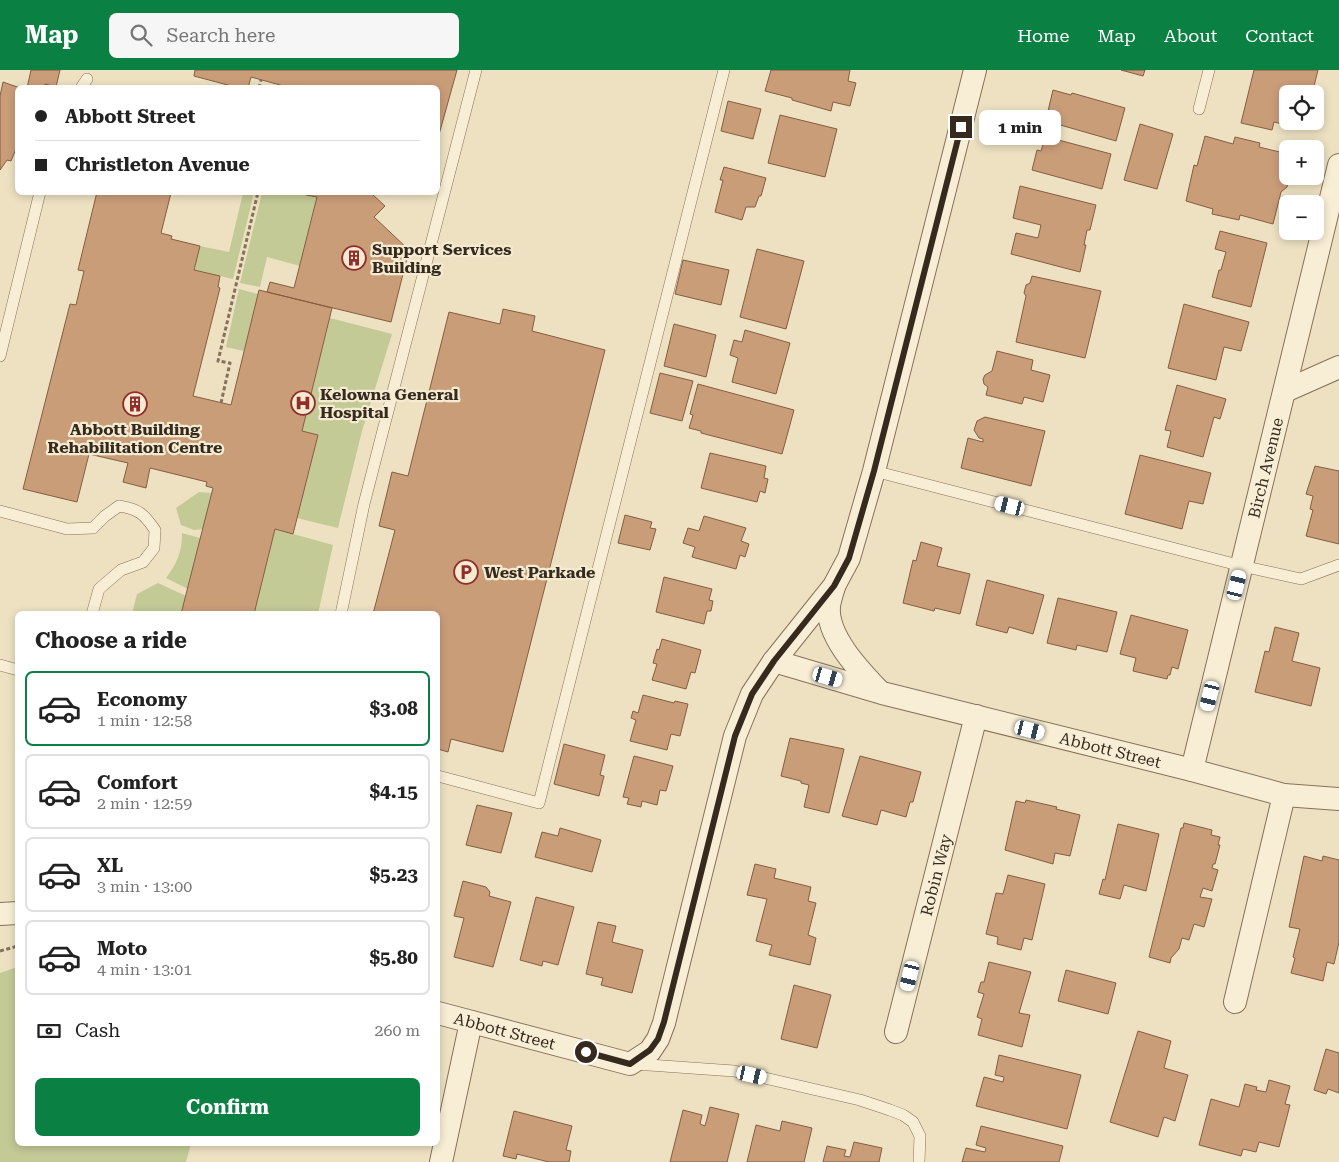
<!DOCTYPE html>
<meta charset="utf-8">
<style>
:root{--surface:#fff;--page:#f6f6f6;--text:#222;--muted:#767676;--line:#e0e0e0;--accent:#0b8043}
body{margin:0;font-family:"Roboto Serif",serif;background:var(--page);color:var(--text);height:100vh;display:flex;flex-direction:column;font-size:19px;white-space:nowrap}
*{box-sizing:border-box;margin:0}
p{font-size:16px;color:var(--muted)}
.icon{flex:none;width:28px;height:28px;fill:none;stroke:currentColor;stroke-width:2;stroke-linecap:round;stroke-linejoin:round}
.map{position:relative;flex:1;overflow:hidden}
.panel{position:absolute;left:15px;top:541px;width:425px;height:535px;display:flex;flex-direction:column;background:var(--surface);border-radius:8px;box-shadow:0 2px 8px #0003}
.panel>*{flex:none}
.top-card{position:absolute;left:15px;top:15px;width:425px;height:110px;border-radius:8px;box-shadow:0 2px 8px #0003;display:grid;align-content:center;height:110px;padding:0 20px;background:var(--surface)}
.buttons{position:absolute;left:1279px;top:15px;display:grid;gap:10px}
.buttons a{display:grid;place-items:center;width:45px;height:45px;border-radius:8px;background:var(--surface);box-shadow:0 2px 8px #0003;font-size:25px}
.end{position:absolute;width:22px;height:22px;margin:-11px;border:6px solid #362a1e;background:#fff;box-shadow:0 0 0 2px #fff}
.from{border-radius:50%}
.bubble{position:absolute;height:35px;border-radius:8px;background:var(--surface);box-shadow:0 2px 8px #0003;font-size:16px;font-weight:700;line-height:35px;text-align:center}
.car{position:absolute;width:15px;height:30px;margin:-15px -8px;border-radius:6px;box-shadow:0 0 4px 1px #0007;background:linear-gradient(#fff 24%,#345 0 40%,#fff 0 76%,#345 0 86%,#fff 0)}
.top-card b{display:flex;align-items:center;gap:18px;height:48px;font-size:19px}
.top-card b+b{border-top:1px solid var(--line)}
.top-card i{width:12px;height:12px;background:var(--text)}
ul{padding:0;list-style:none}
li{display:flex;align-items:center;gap:15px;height:75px;margin:0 10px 8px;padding:0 10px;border:2px solid var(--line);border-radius:8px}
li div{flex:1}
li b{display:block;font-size:19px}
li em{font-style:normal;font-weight:700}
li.selected{border-color:var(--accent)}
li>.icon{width:45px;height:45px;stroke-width:1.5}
h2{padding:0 20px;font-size:22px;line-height:60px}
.pay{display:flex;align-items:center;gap:12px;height:55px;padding:0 20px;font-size:19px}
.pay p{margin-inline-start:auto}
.cta{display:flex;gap:10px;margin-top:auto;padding:10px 20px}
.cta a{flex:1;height:58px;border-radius:8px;background:var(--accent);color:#fff;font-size:20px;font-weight:700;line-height:58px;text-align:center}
header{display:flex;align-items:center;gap:30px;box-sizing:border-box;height:70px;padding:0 25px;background:var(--accent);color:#fff}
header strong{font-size:24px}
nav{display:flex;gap:28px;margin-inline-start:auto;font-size:18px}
.search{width:350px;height:45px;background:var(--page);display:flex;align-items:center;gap:12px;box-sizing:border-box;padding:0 18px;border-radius:8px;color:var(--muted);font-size:19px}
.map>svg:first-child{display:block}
.green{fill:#c3ca96}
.building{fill:#ca9d79;stroke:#845d40}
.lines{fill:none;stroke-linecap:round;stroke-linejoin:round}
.lane-casing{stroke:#86725a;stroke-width:12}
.street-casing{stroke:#86725a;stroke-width:24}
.path{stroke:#86725a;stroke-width:3;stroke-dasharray:4 2.5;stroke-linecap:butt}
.lane{stroke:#f8eed5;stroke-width:11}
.street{stroke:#f8eed5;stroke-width:22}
.route{stroke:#362a1e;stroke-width:6}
.labels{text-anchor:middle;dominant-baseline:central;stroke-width:4.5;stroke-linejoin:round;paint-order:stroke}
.poi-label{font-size:16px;font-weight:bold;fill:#362a1e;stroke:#f4ebd1;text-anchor:start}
.street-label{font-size:16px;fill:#362a1e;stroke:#f4ebd1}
</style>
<header>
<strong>Map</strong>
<div class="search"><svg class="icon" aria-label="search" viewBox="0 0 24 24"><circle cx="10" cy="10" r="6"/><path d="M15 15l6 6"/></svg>Search here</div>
<nav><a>Home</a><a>Map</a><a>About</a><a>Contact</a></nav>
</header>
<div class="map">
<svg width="1339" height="1092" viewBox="0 0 1339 1092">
<rect width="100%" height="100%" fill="#ede1c2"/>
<path class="green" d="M243 123H254L233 209 194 200 200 176 229 182Z
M262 123H297L317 127 300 196 267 187 260 217 240 213Z
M239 219 258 224 244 281 226 277Z
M330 248 392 264 362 361 338 458 297 448 302 361Z
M199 422 212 423 203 459 194 460 181 455 176 438Z
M275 459 333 475 318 544H254Z
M182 463 200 468 188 519 166 508C177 493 182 483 182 463Z
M158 513 186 526 181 544H132L137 524Z
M17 897 18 1074H191L186 1092H0V903Z"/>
<path class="building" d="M31 0H60L56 17 45 14V18H27Z
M195 0H457L438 68V18H291L251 7 248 18H239L194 6Z
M771 0H850L848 11 856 13 850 36 833 32 831 41 792 30V28L765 21Z
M1121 0H1145L1143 6Z
M1254 0H1318L1312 24H1288V51H1305L1303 59 1274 52 1272 60 1241 53Z
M3 12 20 18H18V74L11 91 7 90 0 100V26Z
M1053 20 1071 25 1072 23 1125 38 1116 71 1050 52 1053 42 1048 41Z
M728 31 761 39 753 69 721 61Z
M780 45 837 59 825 107 768 93Z
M1140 54 1173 64 1157 119 1124 110Z
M1205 66 1233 74 1235 67 1260 73 1259 77 1288 84V106H1290L1287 117 1281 122 1273 154 1240 145 1239 150 1212 144 1213 139 1186 131 1194 95 1197 96Z
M1051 68 1111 84 1102 119 1032 100 1037 80 1041 81 1044 71 1050 72Z
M724 97 766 108 761 126H759L755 137H746L742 150 715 142 723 110H720Z
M1020 116 1096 135 1090 160H1087L1084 175H1086L1080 202 1011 184 1016 163 1038 168 1041 155 1013 148Z
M97 122 171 123 161 163 172 166 171 169 200 176 194 200 220 206 218 217 220 218 193 326 231 335 259 220 332 238 302 361 318 365 293 464 275 459 254 544H181L213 418 206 416 207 412 150 398 146 418 123 412 128 393 89 384 77 432 23 419 70 234 76 235 84 201 78 200Z
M306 122H373L372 124 385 136 374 147 409 180 391 252 267 222 270 212 294 218 317 127 306 125Z
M1220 161 1267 173 1251 237 1212 227 1219 200H1221L1226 182 1215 179Z
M757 179 804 191 786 259 740 247Z
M683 190 729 200 721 235 675 224Z
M1032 206 1101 221 1085 288 1016 272 1026 226 1024 223 1026 215 1030 213Z
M1184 234 1249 252 1241 281 1224 277 1216 310 1168 298Z
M503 239 535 246 532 261 605 280 503 682 451 669 448 682 438 679V544H373L395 460 379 456 392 402 408 406 449 242 500 254Z
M674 254 716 265 706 307 664 296Z
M745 260 790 273 776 324 732 312 738 288 730 285 734 270 742 272Z
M997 281 1033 290 1031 300 1050 305 1043 332 1024 327 1022 334 986 325 988 317 984 314 983 309 985 305 992 301Z
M660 303 693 311 682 351 650 343Z
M698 314 794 340 782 384 701 363V361L689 358 693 345 690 344Z
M1177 315 1226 329 1220 349 1214 347 1203 387 1167 377 1171 361 1165 360Z
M985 347 1045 361 1031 416 961 398 968 368 983 372V369L979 368 974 360 977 351Z
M710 383 766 396 764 408 768 409 765 423 760 421 757 432 701 418Z
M1140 385 1211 403 1203 434 1189 431 1182 459 1125 444Z
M1315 396 1339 401V474L1306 466 1313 440 1310 439 1313 426 1306 424Z
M625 445 652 452 650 458 656 459 650 480 618 473Z
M704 446 746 458 741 471 749 474 745 487 740 485 736 499 692 487 695 477 683 473 688 458 699 461Z
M921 472 942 478 937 496 970 504 960 544 935 538 934 541 903 533 913 490 916 491Z
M664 507 712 519 709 530 713 531 711 541H707L704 554 656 542Z
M987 510 1044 525 1033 564 1009 557 1007 563 976 555Z
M1058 528 1117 542 1107 582 1077 575 1076 580 1047 573Z
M1131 545 1188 560 1178 599 1172 597 1170 605H1168L1167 609 1133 601 1136 588 1120 584Z
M1275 557 1299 563 1292 591 1320 598 1311 636 1255 622 1265 581 1269 582Z
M662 569 701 580 695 603 691 602 686 619 652 610 657 594 653 593 657 579 659 580Z
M643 625 674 633 675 631 688 634 680 666 671 664 667 680 630 671 636 650 631 648 633 641 638 643Z
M790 668 844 679 829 743 804 737 809 715 801 713V711L781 706Z
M564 674 605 685 600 705 604 706 599 726 554 714Z
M634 686 673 696 666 721 660 720 657 735 642 731 641 737 627 734 629 728 623 727Z
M860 686 921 702 913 732H910L906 747 881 740 877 755 842 746Z
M1026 730 1057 737 1056 739 1080 745 1070 786 1055 783 1053 794 1005 780 1016 731 1025 733Z
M477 735 512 743 501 783 466 775Z
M1184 753 1212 760 1211 765 1220 767 1218 775H1220L1215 794H1213L1212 798 1218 800 1212 821 1203 818 1200 827 1212 829 1204 857 1194 854 1189 870 1182 868 1179 879 1171 888 1170 893 1149 887 1181 758H1183Z
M1118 754 1159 764 1146 821 1124 815 1120 829 1099 824 1103 809 1105 810Z
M560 758 601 770 592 802 535 787 542 762 558 766Z
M1304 786 1322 791 1323 786 1339 790V872L1334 894 1327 892 1323 911 1291 903 1295 888 1293 887 1300 859 1289 857Z
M755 794 776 799 774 808 811 817 808 831 816 833 808 865 816 868 810 895 769 885 772 875 756 871 767 829 747 825Z
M1008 805 1045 814 1032 870 1024 868 1021 880 997 874 998 867 986 864 996 823 1003 824Z
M463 811 486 817 490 822 489 826 511 832 493 897 454 887 464 848 454 846Z
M536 827 574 837 558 895 543 891 542 896 520 890Z
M598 852 616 856 612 872 643 880 632 923 601 915 603 908 586 904Z
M989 892 1031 902 1019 943 1030 945 1022 977 978 965 982 949 977 947 984 924 978 922 981 912H984Z
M1066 900 1116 913 1108 944 1058 931Z
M794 915 831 925 817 978 781 969Z
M1138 961 1171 971 1164 998 1188 1005 1175 1051 1164 1047 1158 1067 1110 1052Z
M1326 979 1339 983V1023L1328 1019 1326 1024 1314 1020Z
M999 985 1081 1005 1067 1059 976 1036 984 1007 1003 1012 1004 1007 995 1005Z
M1269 1010 1290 1016 1285 1034 1290 1035 1279 1077 1259 1072 1256 1082 1243 1079 1241 1086 1199 1075 1211 1029 1239 1037 1245 1014 1257 1017 1256 1020 1266 1022Z
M710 1037 739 1044 727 1092H670L683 1040 702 1045 700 1054 705 1056Z
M514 1041 572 1056 566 1080 571 1081 569 1092H549L517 1084 516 1089 503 1086Z
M782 1051 812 1058 804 1092H747L756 1055 780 1061Z
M981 1056 1063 1076 1059 1092H962L966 1078 985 1082 986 1078 976 1075Z
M854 1072 882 1078 879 1092H823L827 1076 846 1080 844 1086 850 1087Z"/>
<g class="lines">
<g class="lane-casing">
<path id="lane" d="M81 18 87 9
M1199 39 1209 0
M0 286 40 122
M874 401 1242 496 1301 509 1339 495
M0 441 67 459 93 458 105 446 119 436C139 439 144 444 155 460L154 478 143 492 121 500 99 519 92 544
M341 544 364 434 476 0
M0 595 18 600
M438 706 539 733 724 0
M635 994 734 1001 860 1030 890 1040 903 1045 913 1052 920 1066 919 1092"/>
</g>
<g class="street-casing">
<g id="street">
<path d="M1285 321 1339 297"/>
<path d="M834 517C832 523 830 530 829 536 826 566 860 601 879 621"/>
<path id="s1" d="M774 591 882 623 1192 700 1284 725 1339 729"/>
<path id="s2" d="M1192 700 1339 95"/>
<path d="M0 844 18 843"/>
<path d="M1235 932 1284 725"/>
<path id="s3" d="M438 943 630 994 650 981 658 969 664 953 735 666 752 624 774 591 834 516 849 488 874 401 975 0"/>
<path id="s4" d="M896 962 976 646"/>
<path d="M441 1092 471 952"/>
</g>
</g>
<path class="path" d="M259 18 261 10
M283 18V16
M221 333 230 293 218 291 258 122
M0 881 18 876"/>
<use href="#lane" class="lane"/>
<use href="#street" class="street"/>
</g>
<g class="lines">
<path class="route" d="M586 982 630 994 650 980 658 969 664 952 735 666 752 624 774 591 834 516 849 488 874 401 961 57"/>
</g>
<defs>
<g id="building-ring" transform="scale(1.25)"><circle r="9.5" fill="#f4ebd1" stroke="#932d2c" stroke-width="1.5"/><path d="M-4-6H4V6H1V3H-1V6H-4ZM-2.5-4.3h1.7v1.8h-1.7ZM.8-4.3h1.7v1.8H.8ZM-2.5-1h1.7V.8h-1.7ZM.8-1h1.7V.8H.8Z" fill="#932d2c"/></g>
<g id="hospital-ring" transform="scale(1.25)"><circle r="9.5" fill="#f4ebd1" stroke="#932d2c" stroke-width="1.5"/><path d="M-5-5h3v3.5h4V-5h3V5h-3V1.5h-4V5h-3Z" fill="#932d2c"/></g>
<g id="parking-ring" transform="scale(1.25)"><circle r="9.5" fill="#f4ebd1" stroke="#932d2c" stroke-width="1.5"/><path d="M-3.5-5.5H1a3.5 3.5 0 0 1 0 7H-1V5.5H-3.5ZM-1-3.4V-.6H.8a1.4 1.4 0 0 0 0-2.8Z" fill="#932d2c"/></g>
</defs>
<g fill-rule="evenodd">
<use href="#building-ring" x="354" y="188"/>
<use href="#hospital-ring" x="303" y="333"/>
<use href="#building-ring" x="135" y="334"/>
<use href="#parking-ring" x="466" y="502"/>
</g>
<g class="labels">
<g class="poi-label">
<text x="372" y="179">Support Services<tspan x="372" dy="18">Building</tspan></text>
<text x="320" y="324">Kelowna General<tspan x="320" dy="18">Hospital</tspan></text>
<text x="135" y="359" text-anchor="middle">Abbott Building<tspan x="135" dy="18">Rehabilitation Centre</tspan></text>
<text x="484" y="502">West Parkade</text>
</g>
<g class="street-label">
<text stroke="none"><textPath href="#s2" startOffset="311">Birch Avenue</textPath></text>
<text stroke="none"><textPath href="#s1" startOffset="348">Abbott Street</textPath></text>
<text stroke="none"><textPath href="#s4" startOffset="162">Robin Way</textPath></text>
<text stroke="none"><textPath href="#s3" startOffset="69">Abbott Street</textPath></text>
</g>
</g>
</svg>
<div class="buttons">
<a><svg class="icon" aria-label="locate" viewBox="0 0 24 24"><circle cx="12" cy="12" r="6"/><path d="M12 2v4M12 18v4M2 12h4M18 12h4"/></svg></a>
<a>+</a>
<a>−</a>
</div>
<i class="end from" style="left:586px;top:982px"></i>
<i class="end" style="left:961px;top:57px"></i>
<div class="bubble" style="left:979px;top:40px;width:82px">1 min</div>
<i class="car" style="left:1010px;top:436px;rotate:284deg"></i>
<i class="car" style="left:1237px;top:515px;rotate:14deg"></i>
<i class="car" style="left:828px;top:607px;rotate:106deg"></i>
<i class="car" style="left:1210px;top:626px;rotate:194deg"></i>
<i class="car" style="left:1030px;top:660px;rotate:104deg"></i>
<i class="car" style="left:910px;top:906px;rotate:194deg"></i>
<i class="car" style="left:752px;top:1005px;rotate:103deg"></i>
<div class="top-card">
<b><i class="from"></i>Abbott Street</b>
<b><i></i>Christleton Avenue</b>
</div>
<section class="panel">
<h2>Choose a ride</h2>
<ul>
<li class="selected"><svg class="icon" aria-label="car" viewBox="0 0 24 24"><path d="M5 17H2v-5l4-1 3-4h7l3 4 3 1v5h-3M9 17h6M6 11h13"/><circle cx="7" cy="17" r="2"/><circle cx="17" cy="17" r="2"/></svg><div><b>Economy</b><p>1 min · 12:58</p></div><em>$3.08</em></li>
<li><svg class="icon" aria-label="car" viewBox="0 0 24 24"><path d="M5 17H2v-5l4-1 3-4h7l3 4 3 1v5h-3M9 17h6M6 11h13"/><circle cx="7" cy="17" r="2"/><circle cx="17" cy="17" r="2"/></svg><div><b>Comfort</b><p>2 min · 12:59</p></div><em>$4.15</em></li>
<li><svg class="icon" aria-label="car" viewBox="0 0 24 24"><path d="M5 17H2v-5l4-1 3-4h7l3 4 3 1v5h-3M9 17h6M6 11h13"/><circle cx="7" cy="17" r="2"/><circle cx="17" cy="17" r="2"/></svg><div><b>XL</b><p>3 min · 13:00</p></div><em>$5.23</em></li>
<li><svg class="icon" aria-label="car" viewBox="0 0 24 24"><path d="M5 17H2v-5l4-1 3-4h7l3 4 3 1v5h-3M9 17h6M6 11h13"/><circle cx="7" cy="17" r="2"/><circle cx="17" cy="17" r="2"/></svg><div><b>Moto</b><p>4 min · 13:01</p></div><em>$5.80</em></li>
</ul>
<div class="pay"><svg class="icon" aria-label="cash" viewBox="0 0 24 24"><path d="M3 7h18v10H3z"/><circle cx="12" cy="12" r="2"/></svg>Cash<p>260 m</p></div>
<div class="cta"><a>Confirm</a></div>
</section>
</div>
